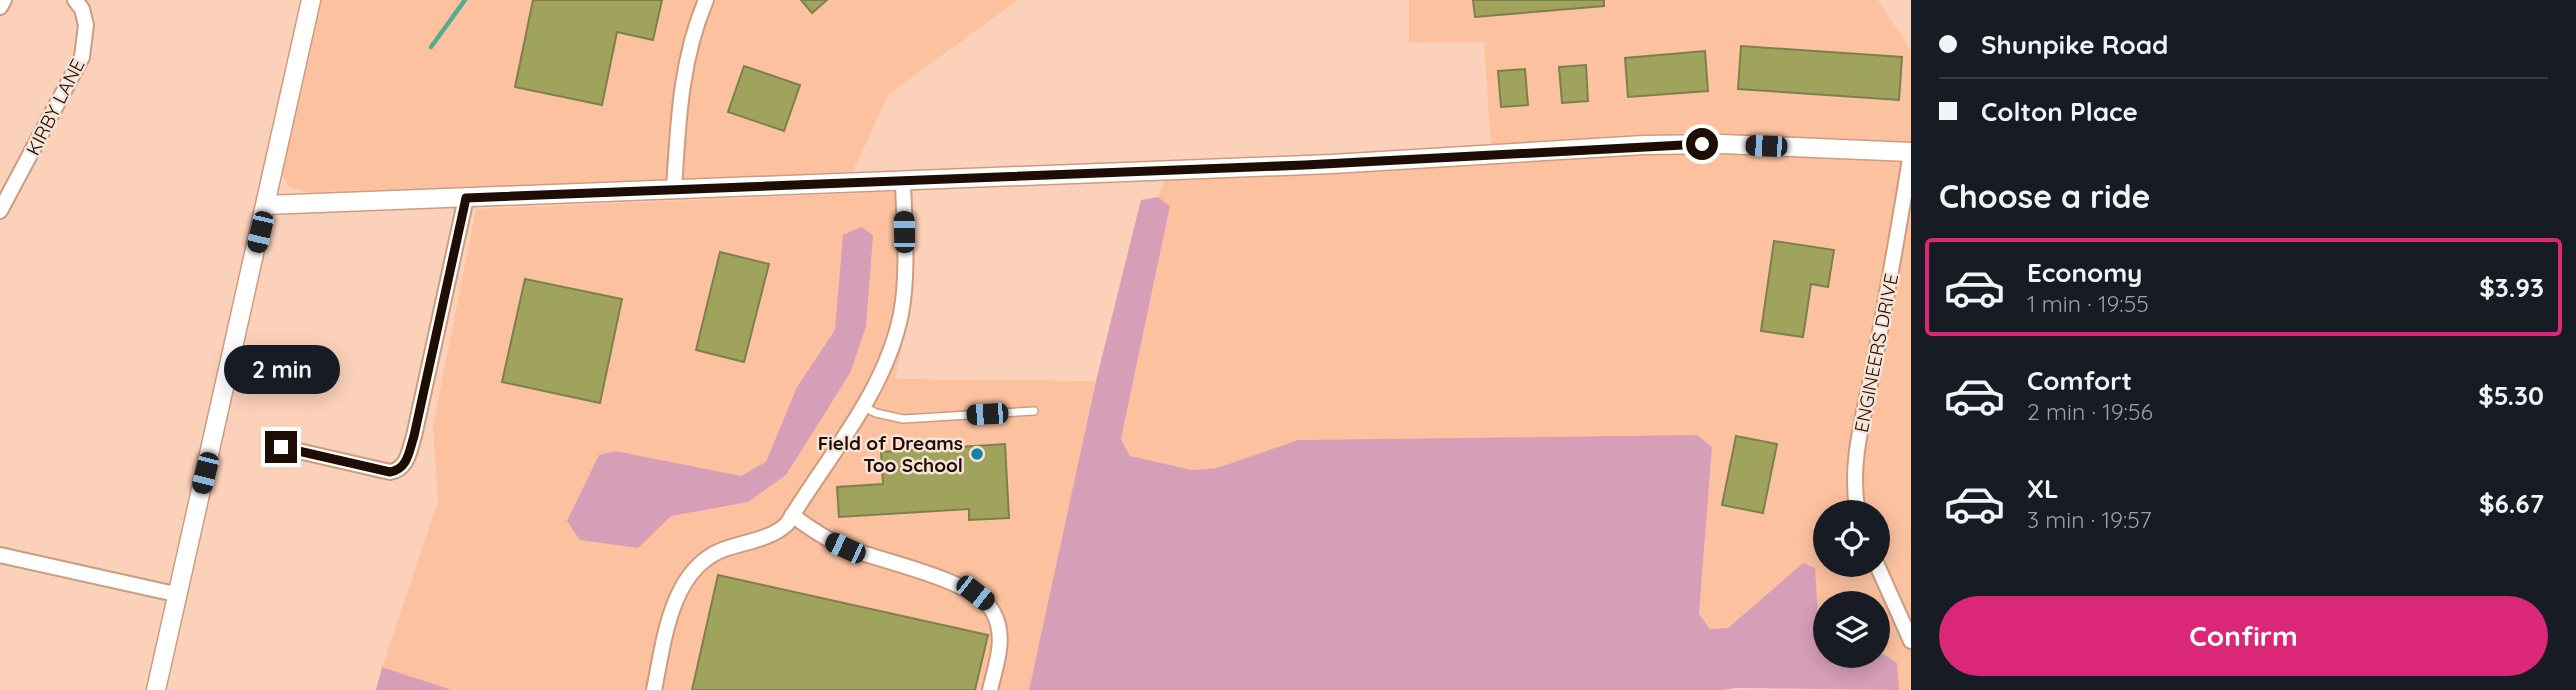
<!DOCTYPE html>
<meta charset="utf-8">
<style>
:root{--surface:#171b24;--page:#242831;--text:#f1f3f6;--muted:#9ea1a6;--line:#363941;--accent:#db2777}
body{margin:0;font-family:Quicksand,sans-serif;background:var(--page);color:var(--text);height:100vh;display:flex;flex-direction:column;font-size:26px;white-space:nowrap}
*{box-sizing:border-box;margin:0}
p{font-size:23px;color:var(--muted)}
.icon{flex:none;width:38px;height:38px;fill:none;stroke:currentColor;stroke-width:2;stroke-linecap:round;stroke-linejoin:round}
.map{position:relative;flex:1;overflow:hidden}
.details{display:flex;flex-direction:column;background:var(--surface);width:665px}
.details>*{flex:none}
.guide{display:grid;align-content:center;height:154px;padding:0 28px;background:var(--surface)}
.tools{position:absolute;left:1813px;top:500px;display:grid;gap:14px}
.tools a{display:grid;place-items:center;width:77px;height:77px;border-radius:50%;background:var(--surface);box-shadow:0 4px 18px #0003;font-size:35px}
.end{position:absolute;width:32px;height:32px;margin:-16px;border:9px solid #1e0d04;background:#fff;box-shadow:0 0 0 4px #fff}
.from{border-radius:50%}
.bubble{position:absolute;height:49px;border-radius:24px;background:var(--surface);box-shadow:0 4px 18px #0003;font-size:23px;font-weight:700;line-height:49px;text-align:center}
.car{position:absolute;width:21px;height:42px;margin:-21px -10px;border-radius:9px;box-shadow:0 0 5px 2px #0007;background:linear-gradient(#222 24%,#8ab4d8 0 40%,#222 0 76%,#8ab4d8 0 86%,#222 0)}
.guide b{display:flex;align-items:center;gap:24px;height:66px;font-size:26px}
.guide b+b{border-top:2px solid var(--line)}
.guide i{width:18px;height:18px;background:var(--text)}
ul{padding:0;list-style:none}
li{display:flex;align-items:center;gap:21px;height:98px;margin:0 14px 10px;padding:0 14px;border:4px solid transparent;border-radius:7px}
li div{flex:1}
li b{display:block;font-size:26px}
li em{font-style:normal;font-weight:700}
li.selected{border-color:var(--accent)}
li>.icon{width:63px;height:63px;stroke-width:1.5}
h2{padding:0 28px;font-size:32px;line-height:84px}
.primary-button{display:flex;gap:14px;margin-top:auto;padding:14px 28px}
.primary-button a{flex:1;height:80px;border-radius:42px;background:var(--accent);color:#fff;font-size:28px;font-weight:700;line-height:80px;text-align:center}
main{display:flex;flex:1;min-height:0}
.map>svg:first-child{display:block}
.built{fill:#fcc2a0;fill-rule:evenodd}
.green{fill:#d69fb7}
.lines{fill:none;stroke-linecap:round;stroke-linejoin:round}
.stream{stroke:#53ab90;stroke-width:4.5}
.building{fill:#9fa35b;stroke:#7d804e;stroke-width:2}
.service-casing{stroke:#cd9c7f;stroke-width:10}
.minor-casing{stroke:#cd9c7f;stroke-width:18}
.tertiary-casing{stroke:#cd9c7f;stroke-width:21}
.service{stroke:#fff;stroke-width:7}
.minor{stroke:#fff;stroke-width:14}
.tertiary{stroke:#fff;stroke-width:18}
.route{stroke:#1e0d04;stroke-width:9}
.poi-dot{fill:#1680a9;stroke:#f8e3d7;stroke-width:2.5}
.labels{text-anchor:middle;dominant-baseline:central;stroke-width:5;stroke-linejoin:round;paint-order:stroke}
.street-label{font-size:19px;fill:#1e0d04;stroke:#f8e3d7}
.poi-label{font-size:19px;font-weight:bold;fill:#1e0d04;stroke:#f8e3d7;text-anchor:end}
</style>
<main>
<div class="map">
<svg width="1911" height="690" viewBox="0 0 1911 690">
<rect width="100%" height="100%" fill="#fbd1ba"/>
<path class="built" d="M320 0H1018L889 94 850 177 304 192 288 186 281 172Z
M1409 0H1878L1911 51V690H1899L1897 663 1882 653 1878 654V604H1825V652L1820 646 1815 569 1803 563 1728 628 1710 629 1699 614 1712 447 1298 440 1217 468 1192 470 1130 456 1121 439 1170 206 1158 197 1165 179 1491 149 1484 42 1409 43ZM1825 513H1878V565H1825Z
M912 191V300L895 379 1096 381 1029 690H452L382 667 438 502 433 426 476 209Z"/>
<path class="green" d="M1158 197 1170 206 1121 439 1130 456 1192 470 1217 468 1298 440 1697 435 1712 447 1699 614 1710 629 1728 628 1803 563 1815 568 1820 646 1825 656 1833 661 1878 656 1882 653 1897 663 1899 690 1735 688 1724 690H1029L1096 381 1141 200Z
M861 227 873 235 866 327 850 373 786 475 748 502 671 516 638 548 580 540 567 521 599 455 615 451 741 476 766 462 797 387 835 330 843 235Z
M382 667 452 690H376Z"/>
<g class="lines">
<path class="stream" d="M431 47 465 0"/>
</g>
<path class="building" d="M533 0H662L653 40 617 32 602 105 515 87Z
M801 0H827L812 13Z
M1473 0H1604V6L1475 17Z
M1741 46 1902 57 1899 100 1738 89Z
M1705 51 1708 91 1628 97 1625 58Z
M1586 65 1588 101 1562 103 1559 67Z
M744 66 800 85 784 131 728 112Z
M1525 69 1528 105 1501 107 1498 71Z
M1774 241 1834 250 1828 287 1811 284 1803 337 1761 331Z
M720 252 769 264 744 362 696 350Z
M525 279 622 299 600 403 502 382Z
M1736 436 1777 444 1763 513 1722 505Z
M1005 444 1009 518 969 520V509L839 517 837 487 883 484 881 452Z
M718 575 988 635 975 690H692Z"/>
<g class="lines">
<g class="service-casing">
<path id="service" d="M864 407 876 413 903 419 1034 411"/>
</g>
<g class="minor-casing">
<path id="minor" d="M0 7 4 0
M674 190C678 125 680 61 706 0
M0 211 82 57 86 25 82 9 75 0
M281 447 390 472C408 469 409 451 414 436L466 198
M1858 513C1848 463 1865 413 1874 364 1887 294 1900 223 1911 152
M792 515C808 527 824 538 842 546 878 561 975 579 993 612 1007 637 996 664 990 690
M0 555 175 594
M1877 565 1911 641
M654 690C664 642 670 571 722 550 743 542 770 540 787 524 828 456 885 393 901 314 909 271 904 224 903 181"/>
</g>
<g class="tertiary-casing">
<path id="tertiary" d="M266 205 1332 164 1644 145 1722 144 1911 152
M156 690 311 0"/>
</g>
<use href="#service" class="service"/>
<use href="#minor" class="minor"/>
<use href="#tertiary" class="tertiary"/>
</g>
<g class="lines">
<path class="route" d="M281 447 390 472C408 469 409 451 414 436L466 198 1305 165 1702 144"/>
</g>
<circle class="poi-dot" cx="977" cy="454" r="7"/>
<g class="labels">
<g class="street-label">
<text transform="translate(55 107) rotate(-63)">KIRBY LANE</text>
<text transform="translate(1876 353) rotate(-79)">ENGINEERS DRIVE</text>
</g>
<g class="poi-label">
<text x="963" y="443">Field of Dreams<tspan x="963" dy="22">Too School</tspan></text>
</g>
</g>
</svg>
<div class="tools">
<a><svg class="icon" aria-label="locate" viewBox="0 0 24 24"><circle cx="12" cy="12" r="6"/><path d="M12 2v4M12 18v4M2 12h4M18 12h4"/></svg></a>
<a><svg class="icon" aria-label="layers" viewBox="0 0 24 24"><path d="M12 4l9 5-9 5-9-5zM3 14l9 5 9-5"/></svg></a>
</div>
<i class="end from" style="left:1702px;top:144px"></i>
<i class="end" style="left:281px;top:447px"></i>
<div class="bubble" style="left:224px;top:345px;width:116px">2 min</div>
<i class="car" style="left:1766px;top:146px;rotate:272deg"></i>
<i class="car" style="left:260px;top:232px;rotate:193deg"></i>
<i class="car" style="left:904px;top:232px;rotate:359deg"></i>
<i class="car" style="left:987px;top:414px;rotate:267deg"></i>
<i class="car" style="left:205px;top:473px;rotate:194deg"></i>
<i class="car" style="left:845px;top:548px;rotate:295deg"></i>
<i class="car" style="left:975px;top:593px;rotate:128deg"></i>
</div>
<section class="details">
<div class="guide">
<b><i class="from"></i>Shunpike Road</b>
<b><i></i>Colton Place</b>
</div>
<h2>Choose a ride</h2>
<ul>
<li class="selected"><svg class="icon" aria-label="car" viewBox="0 0 24 24"><path d="M5 17H2v-5l4-1 3-4h7l3 4 3 1v5h-3M9 17h6M6 11h13"/><circle cx="7" cy="17" r="2"/><circle cx="17" cy="17" r="2"/></svg><div><b>Economy</b><p>1 min · 19:55</p></div><em>$3.93</em></li>
<li><svg class="icon" aria-label="car" viewBox="0 0 24 24"><path d="M5 17H2v-5l4-1 3-4h7l3 4 3 1v5h-3M9 17h6M6 11h13"/><circle cx="7" cy="17" r="2"/><circle cx="17" cy="17" r="2"/></svg><div><b>Comfort</b><p>2 min · 19:56</p></div><em>$5.30</em></li>
<li><svg class="icon" aria-label="car" viewBox="0 0 24 24"><path d="M5 17H2v-5l4-1 3-4h7l3 4 3 1v5h-3M9 17h6M6 11h13"/><circle cx="7" cy="17" r="2"/><circle cx="17" cy="17" r="2"/></svg><div><b>XL</b><p>3 min · 19:57</p></div><em>$6.67</em></li>
</ul>
<div class="primary-button"><a>Confirm</a></div>
</section>
</main>
